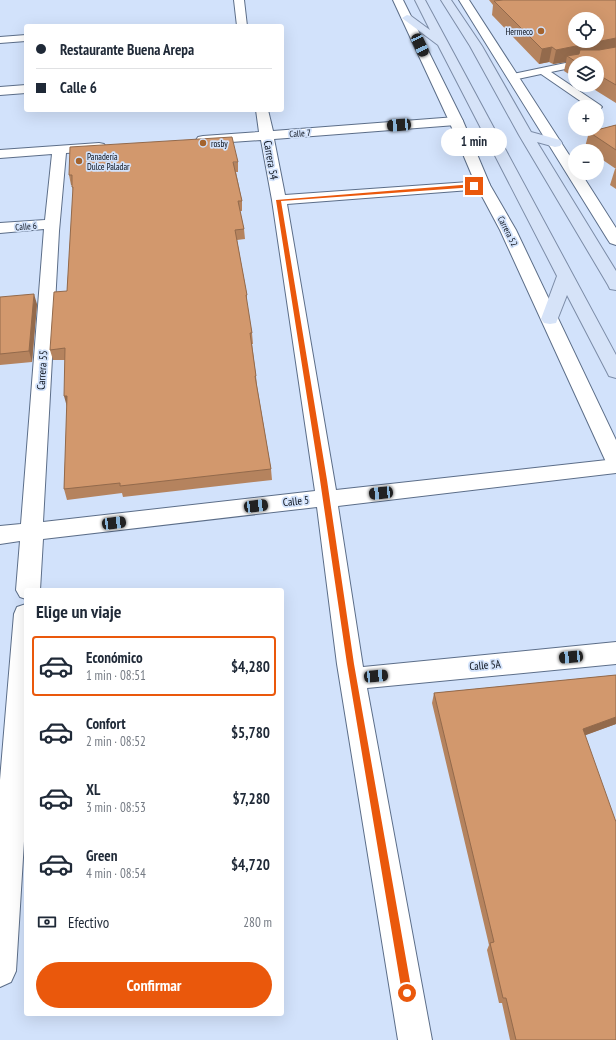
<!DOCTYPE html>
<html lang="es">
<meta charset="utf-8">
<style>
:root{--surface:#fff;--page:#f2f2f3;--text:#1f2937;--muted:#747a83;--line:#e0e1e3;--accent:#ea580c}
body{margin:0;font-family:"PT Sans Narrow",sans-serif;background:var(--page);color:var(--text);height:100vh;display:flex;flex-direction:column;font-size:15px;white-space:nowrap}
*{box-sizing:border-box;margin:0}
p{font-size:13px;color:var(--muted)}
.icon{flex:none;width:22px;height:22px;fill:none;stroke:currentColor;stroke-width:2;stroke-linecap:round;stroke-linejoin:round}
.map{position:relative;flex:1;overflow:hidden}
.drawer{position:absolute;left:24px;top:588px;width:260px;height:428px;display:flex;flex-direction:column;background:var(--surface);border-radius:4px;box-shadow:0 4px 16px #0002}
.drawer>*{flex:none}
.banner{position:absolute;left:24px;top:24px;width:260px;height:88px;border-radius:4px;box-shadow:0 4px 16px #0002;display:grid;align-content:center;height:88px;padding:0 12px;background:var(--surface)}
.fabs{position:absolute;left:568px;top:12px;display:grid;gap:8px}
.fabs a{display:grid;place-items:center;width:36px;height:36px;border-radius:50%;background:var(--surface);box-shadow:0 4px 16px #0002;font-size:20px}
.end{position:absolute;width:18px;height:18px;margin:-9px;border:5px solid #ea580c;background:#fff;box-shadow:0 0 0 2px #fff}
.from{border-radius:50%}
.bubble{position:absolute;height:28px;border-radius:14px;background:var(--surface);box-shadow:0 4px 16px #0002;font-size:13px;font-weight:700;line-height:28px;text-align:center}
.car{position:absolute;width:12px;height:24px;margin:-12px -6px;border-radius:5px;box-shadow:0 0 3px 1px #0007;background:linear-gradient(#222 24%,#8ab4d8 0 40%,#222 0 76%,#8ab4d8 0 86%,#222 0)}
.banner b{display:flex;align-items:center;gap:14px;height:38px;font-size:15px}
.banner b+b{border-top:1px solid var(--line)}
.banner i{width:10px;height:10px;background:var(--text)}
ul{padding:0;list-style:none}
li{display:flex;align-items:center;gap:12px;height:60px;margin:0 8px 6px;padding:0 4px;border:2px solid transparent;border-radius:4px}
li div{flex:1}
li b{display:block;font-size:15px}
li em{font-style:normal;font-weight:700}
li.current{border-color:var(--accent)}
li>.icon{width:36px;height:36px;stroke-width:1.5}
h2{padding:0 12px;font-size:18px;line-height:48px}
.pay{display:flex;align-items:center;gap:10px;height:44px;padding:0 12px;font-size:15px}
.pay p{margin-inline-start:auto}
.action{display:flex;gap:8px;margin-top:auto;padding:8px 12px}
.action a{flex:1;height:46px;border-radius:24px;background:var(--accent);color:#fff;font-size:16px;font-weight:700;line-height:46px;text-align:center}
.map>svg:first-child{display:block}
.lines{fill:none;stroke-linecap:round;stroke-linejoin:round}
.service-casing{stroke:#5c6e89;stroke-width:2}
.minor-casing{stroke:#5c6e89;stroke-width:2}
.tertiary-casing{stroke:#5c6e89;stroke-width:2}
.primary-casing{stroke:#7c8ca7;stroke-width:2}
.service{fill:#fff;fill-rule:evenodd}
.minor{fill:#fff;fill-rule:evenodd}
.tertiary{fill:#fff;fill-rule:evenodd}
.primary{fill:#d6e3f8;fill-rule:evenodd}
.wall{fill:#b5835e}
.shaded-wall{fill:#936a4c}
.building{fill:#d2986d;stroke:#936a4c;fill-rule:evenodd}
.route{fill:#ea580c}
.poi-dot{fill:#a4632d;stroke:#d2e2fb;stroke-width:1.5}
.labels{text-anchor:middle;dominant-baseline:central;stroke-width:3.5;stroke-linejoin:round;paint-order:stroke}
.far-poi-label{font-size:9px;fill:#070d17;stroke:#d2e2fb;text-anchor:start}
.far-street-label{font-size:9px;fill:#070d17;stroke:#d2e2fb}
.street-label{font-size:11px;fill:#070d17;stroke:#d2e2fb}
</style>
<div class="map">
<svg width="616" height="1040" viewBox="0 0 616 1040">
<rect width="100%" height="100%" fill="#d2e2fb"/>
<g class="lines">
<g class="service-casing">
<path id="service" d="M575 61 579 63H575V67L551 72 600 105 602 107 600 109 597 110V107H589L541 74 513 80 508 77 513 74Z"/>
</g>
<g class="minor-casing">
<path id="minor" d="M234 0H244L247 26H237Z
M26 35V41L0 43V37Z
M26 85V93L0 95V87Z
M256 110H268L273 131 456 117 461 118 463 121 461 124 456 125 274 139 285 195 483 181 488 182 490 185 488 188 483 189 287 204 336 490 616 459V473L338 506 363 667 616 642V664L367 688 432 1040H398L337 664 317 507 43 539 40 590H26V599L20 597 16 590 20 541 0 544V526L21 524 44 229 0 233V223L45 220 52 154 0 158V150L99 143 104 144 106 147 104 150 99 151 66 153 59 231 43 522 315 491 272 200 261 140 203 144 198 143 196 140 198 137 203 136 259 132Z
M26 604V809L16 971 11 982 0 987V780L14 614 17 607Z"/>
</g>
<g class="tertiary-casing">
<path id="tertiary" d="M393 0H403L463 121 490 185 516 230 616 440V469L609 467 606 462 500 230 476 185 449 121Z
M459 0H469L575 164V173H581L616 228V245L610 243 608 240Z"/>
</g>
<g class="primary-casing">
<path id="primary" d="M415 0H425L616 355V378L609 376 607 372 567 295 556 323 550 324 544 323 541 319 557 276 438 45 402 18 407 15 411 16 430 30Z
M441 0H451L482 46 531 132 560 140 562 143 560 146 555 147 537 142 616 271V290L610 289 608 285 519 135 470 46Z"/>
</g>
<use href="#service" class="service"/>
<use href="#minor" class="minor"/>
<use href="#tertiary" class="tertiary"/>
<use href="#primary" class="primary"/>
</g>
<path class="wall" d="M489 0H616V103L587 85H597V63H575V78L564 71 566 62 553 64 549 62 539 64 492 15 493 5Z
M616 125V189L610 185 615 169H616L597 156V151H590L585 147 589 132Z
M238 162V172H236L242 201V211H240L244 229 245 239 237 240 247 295V306L252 333 253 344H252L256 376 257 386 271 469 272 480 123 497 122 493 67 500 64 489 67 406 65 360H53L50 350 67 291 73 192 72 185H71L69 175Z
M0 297 37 304 32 362 0 365Z
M616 675V724L585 735 616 1040H510L502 1003H499L487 950 489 945 432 703 434 693Z"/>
<path class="shaded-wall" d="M616 38V52L567 56 566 62 553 64 556 50Z
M552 47 549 62 539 64 542 49Z
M34 294 37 304 32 362 29 351Z
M64 396H67V407Z
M616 717V724L578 738 583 729Z"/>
<path class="building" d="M503 0H616V38L556 50 552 47 542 49 494 1ZM575 19H597V41H575Z
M616 47V85L597 74V63H578L567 56 579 54 580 50H599Z
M616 125V150L589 132Z
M232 137 238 162H233L242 201H238L244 229 235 230 247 295H246L252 333H250L256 376H255L271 469 120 486V483L64 489 67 396H64L65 348 50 350 54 292 67 291 73 187H72V175H69L70 147Z
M34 294 29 351 0 354V297Z
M616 675V717L583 729 616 822V1040H516L506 998H503L490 943 494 942 434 693Z"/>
<path class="route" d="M474 184 475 187 281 201 327 480 354 664 412 993 410 996 407 998 403 996 402 993 347 664 320 480 276 200Z"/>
<g class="poi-dot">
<circle cx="541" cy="31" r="4"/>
<circle cx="203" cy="143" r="4"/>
<circle cx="79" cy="161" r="4"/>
</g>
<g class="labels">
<g class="far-poi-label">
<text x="533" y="31" text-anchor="end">Hermeco</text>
<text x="211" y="143">rosby</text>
<text x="87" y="156">Panadería<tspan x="87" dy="10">Dulce Paladar</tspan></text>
</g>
<g class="far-street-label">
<text transform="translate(300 133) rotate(-4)">Calle 7</text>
<text transform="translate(26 226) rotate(-5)">Calle 6</text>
<text transform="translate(508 231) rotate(63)">Carrera 52</text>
</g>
<g class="street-label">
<text transform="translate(271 160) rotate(80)">Carrera 54</text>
<text transform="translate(42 370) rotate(-86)">Carrera 55</text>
<text transform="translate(296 501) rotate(-6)">Calle 5</text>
<text transform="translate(485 665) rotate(-5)">Calle 5A</text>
</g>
</g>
</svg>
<div class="fabs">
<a><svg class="icon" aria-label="locate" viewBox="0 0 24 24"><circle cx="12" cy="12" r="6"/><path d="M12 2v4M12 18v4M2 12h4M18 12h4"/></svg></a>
<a><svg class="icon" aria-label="layers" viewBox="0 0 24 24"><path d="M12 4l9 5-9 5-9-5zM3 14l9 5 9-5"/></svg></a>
<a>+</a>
<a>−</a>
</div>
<i class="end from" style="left:407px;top:993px"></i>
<i class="end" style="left:474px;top:186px"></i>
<div class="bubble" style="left:441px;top:128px;width:66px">1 min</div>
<i class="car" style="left:420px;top:45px;rotate:155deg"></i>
<i class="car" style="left:399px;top:125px;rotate:266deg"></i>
<i class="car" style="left:381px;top:493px;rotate:264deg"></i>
<i class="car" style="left:256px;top:506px;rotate:83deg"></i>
<i class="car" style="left:114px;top:523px;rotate:83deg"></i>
<i class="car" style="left:571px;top:657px;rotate:265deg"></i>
<i class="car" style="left:376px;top:676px;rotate:85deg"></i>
<div class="banner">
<b><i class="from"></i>Restaurante Buena Arepa</b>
<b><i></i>Calle 6</b>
</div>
<section class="drawer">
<h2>Elige un viaje</h2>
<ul>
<li class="current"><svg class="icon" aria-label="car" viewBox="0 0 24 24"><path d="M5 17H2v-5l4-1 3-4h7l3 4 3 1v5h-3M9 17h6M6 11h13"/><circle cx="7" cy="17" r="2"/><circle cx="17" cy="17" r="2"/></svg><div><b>Económico</b><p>1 min · 08:51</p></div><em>$4,280</em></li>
<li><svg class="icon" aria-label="car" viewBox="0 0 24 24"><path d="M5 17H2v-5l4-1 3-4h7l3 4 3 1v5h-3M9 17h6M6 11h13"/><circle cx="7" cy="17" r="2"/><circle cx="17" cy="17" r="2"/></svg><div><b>Confort</b><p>2 min · 08:52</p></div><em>$5,780</em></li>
<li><svg class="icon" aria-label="car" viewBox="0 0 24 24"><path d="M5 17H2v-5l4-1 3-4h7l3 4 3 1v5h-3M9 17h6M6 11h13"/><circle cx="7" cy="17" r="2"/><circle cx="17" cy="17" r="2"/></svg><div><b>XL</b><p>3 min · 08:53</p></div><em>$7,280</em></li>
<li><svg class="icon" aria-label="car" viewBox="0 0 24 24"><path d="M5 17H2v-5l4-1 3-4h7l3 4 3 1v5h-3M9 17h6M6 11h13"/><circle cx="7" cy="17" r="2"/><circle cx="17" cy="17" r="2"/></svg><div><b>Green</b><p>4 min · 08:54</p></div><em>$4,720</em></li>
</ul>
<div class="pay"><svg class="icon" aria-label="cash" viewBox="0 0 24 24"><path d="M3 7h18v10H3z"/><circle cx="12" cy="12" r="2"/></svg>Efectivo<p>280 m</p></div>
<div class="action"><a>Confirmar</a></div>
</section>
</div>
